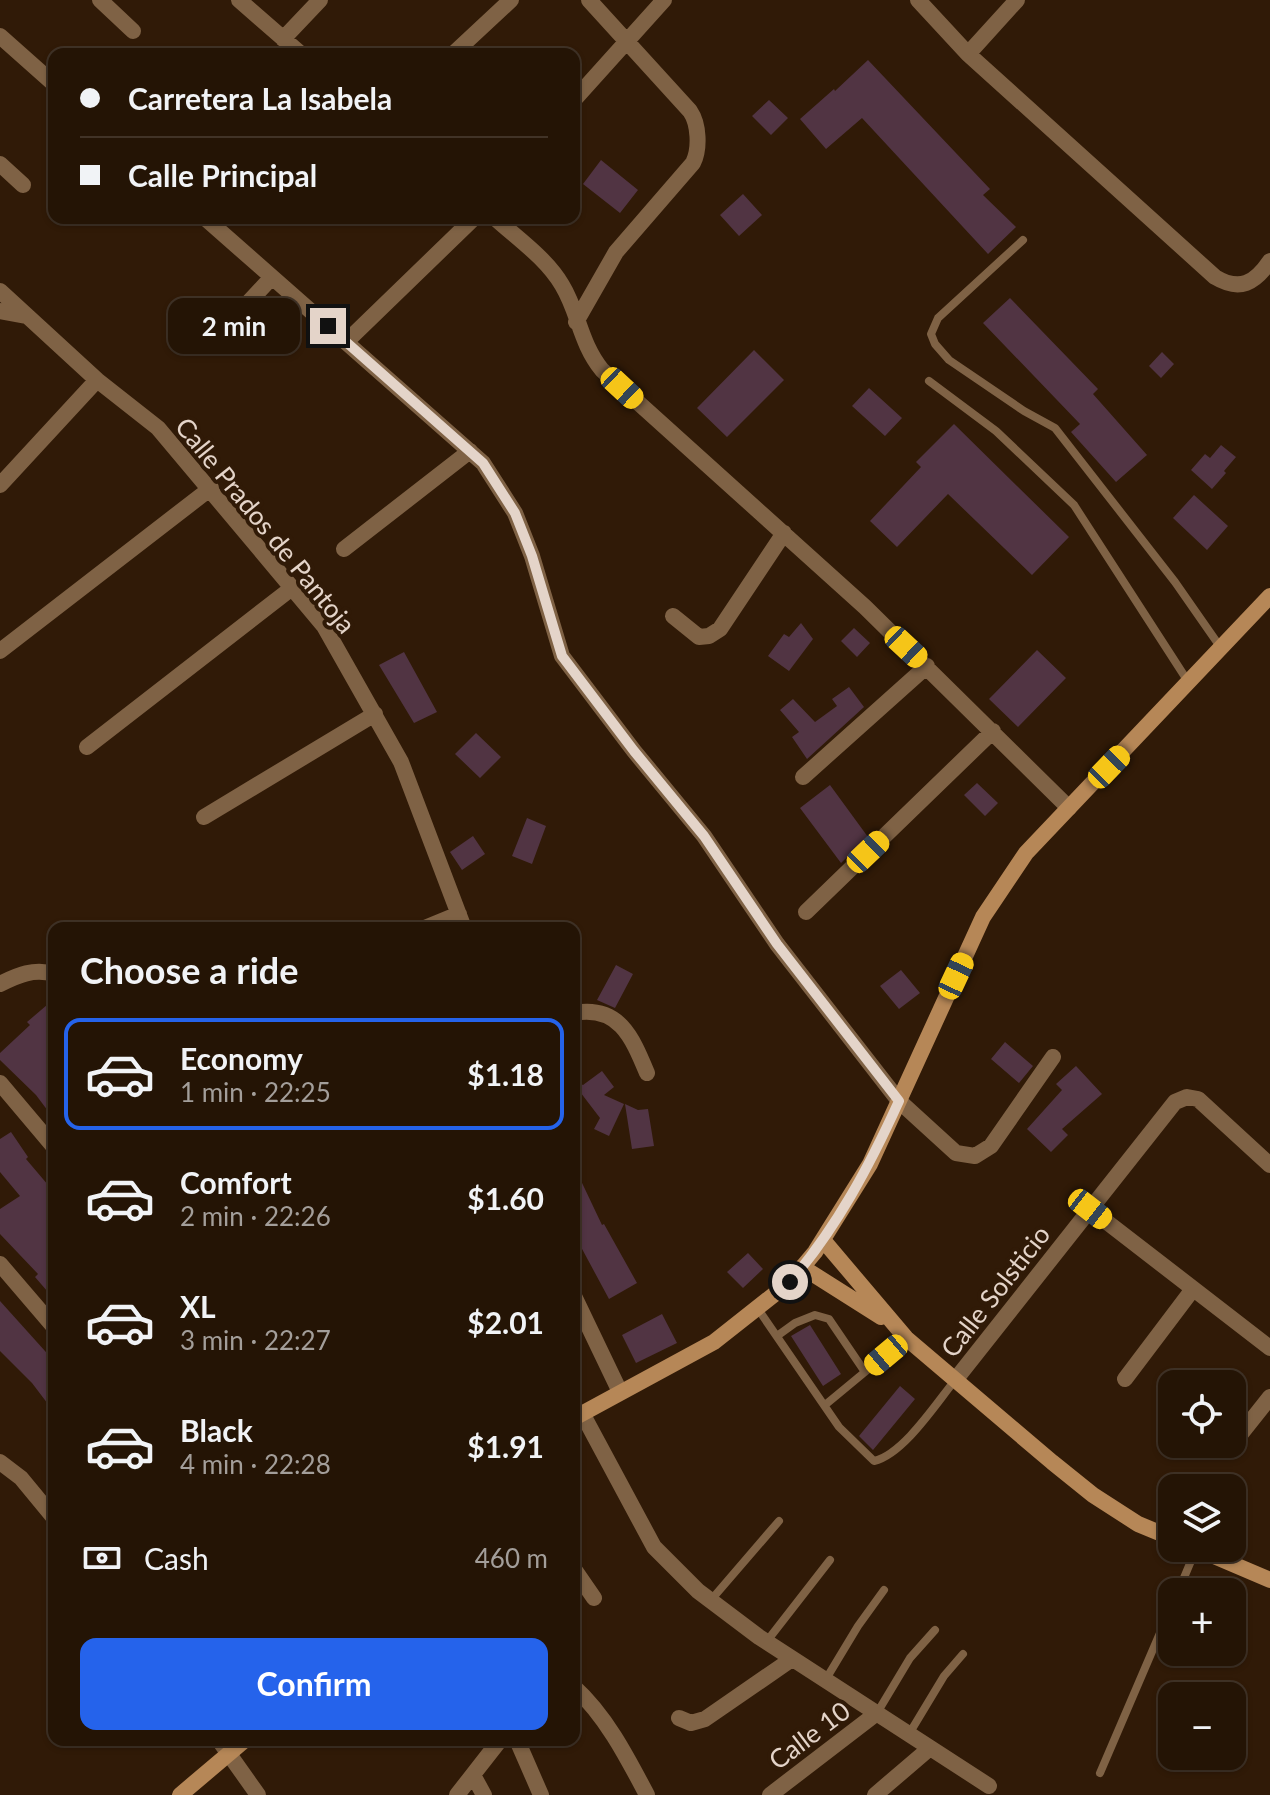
<!DOCTYPE html>
<meta charset="utf-8">
<style>
:root{--surface:#241405;--page:#302113;--text:#f1f3f6;--muted:#a39e9a;--line:#413327;--accent:#2563eb}
body{margin:0;font-family:Lato,sans-serif;background:var(--page);color:var(--text);height:100vh;display:flex;flex-direction:column;font-size:30px;white-space:nowrap}
*{box-sizing:border-box;margin:0}
p{font-size:26px;color:var(--muted)}
.icon{flex:none;width:44px;height:44px;fill:none;stroke:currentColor;stroke-width:2;stroke-linecap:round;stroke-linejoin:round}
.map{position:relative;flex:1;overflow:hidden}
.drawer{position:absolute;left:48px;top:922px;width:532px;height:824px;display:flex;flex-direction:column;background:var(--surface);border-radius:16px;box-shadow:0 2px 6px #0004,0 0 0 2px var(--line)}
.drawer>*{flex:none}
.banner{position:absolute;left:48px;top:48px;width:532px;height:176px;border-radius:16px;box-shadow:0 2px 6px #0004,0 0 0 2px var(--line);display:grid;align-content:center;height:176px;padding:0 32px;background:var(--surface)}
.tools{position:absolute;left:1158px;top:1370px;display:grid;gap:16px}
.tools a{display:grid;place-items:center;width:88px;height:88px;border-radius:16px;background:var(--surface);box-shadow:0 2px 6px #0004,0 0 0 2px var(--line);font-size:40px}
.end{position:absolute;width:36px;height:36px;margin:-18px;border:10px solid #e4d4c9;background:#111;box-shadow:0 0 0 4px #111}
.from{border-radius:50%}
.bubble{position:absolute;height:56px;border-radius:16px;background:var(--surface);box-shadow:0 2px 6px #0004,0 0 0 2px var(--line);font-size:26px;font-weight:700;line-height:56px;text-align:center}
.car{position:absolute;width:24px;height:48px;margin:-24px -12px;border-radius:10px;box-shadow:0 0 6px 2px #0007;background:linear-gradient(#f5c518 24%,#345 0 40%,#f5c518 0 76%,#345 0 86%,#f5c518 0)}
.banner b{display:flex;align-items:center;gap:28px;height:76px;font-size:30px}
.banner b+b{border-top:2px solid var(--line)}
.banner i{width:20px;height:20px;background:var(--text)}
ul{padding:0;list-style:none}
li{display:flex;align-items:center;gap:24px;height:112px;margin:0 16px 12px;padding:0 16px;border:4px solid transparent;border-radius:16px}
li div{flex:1}
li b{display:block;font-size:30px}
li em{font-style:normal;font-weight:700}
li.selected{border-color:var(--accent)}
li>.icon{width:72px;height:72px;stroke-width:1.5}
h2{padding:0 32px;font-size:36px;line-height:96px}
.pay{display:flex;align-items:center;gap:20px;height:88px;padding:0 32px;font-size:30px}
.pay p{margin-inline-start:auto}
.button{display:flex;gap:16px;margin-top:auto;padding:16px 32px}
.button a{flex:1;height:92px;border-radius:16px;background:var(--accent);color:#fff;font-size:32px;font-weight:700;line-height:92px;text-align:center}
.map>svg:first-child{display:block}
.building{fill:#513443}
.lines{fill:none;stroke-linecap:round;stroke-linejoin:round}
.lane{stroke:#7f6245;stroke-width:8}
.street{stroke:#7f6245;stroke-width:16}
.secondary{stroke:#b68757;stroke-width:16}
.route{stroke:#e4d4c9;stroke-width:10}
.labels{text-anchor:middle;dominant-baseline:central;stroke-width:8;stroke-linejoin:round;paint-order:stroke}
.street-label{font-size:26px;fill:#e4d4c9;stroke:#301a07}
</style>
<div class="map">
<svg width="1270" height="1795" viewBox="0 0 1270 1795">
<rect width="100%" height="100%" fill="#301a07"/>
<path class="building" d="M868 60 990 189 983 195 1016 227 988 254 862 118 826 149 800 119 834 89 835 91Z
M769 100 788 118 771 135 752 116Z
M601 160 638 190 620 213 583 184Z
M743 194 762 215 739 236 720 215Z
M1010 298 1098 389 1093 394 1147 455 1116 482 1071 432 1080 424 983 323Z
M754 350 784 380 727 437 697 408Z
M1162 352 1174 364 1161 378 1149 366Z
M869 388 902 418 885 436 852 406Z
M954 424 1069 537 1032 575 948 494 897 547 870 521 921 467 916 462Z
M1221 445 1236 457 1224 471 1226 473 1212 489 1191 470 1205 454 1210 458Z
M1194 495 1228 526 1207 550 1173 518Z
M801 623 813 639 789 671 768 656 784 634 789 637Z
M854 628 870 643 857 657 841 641Z
M1037 650 1066 678 1018 727 989 699Z
M404 652 437 712 414 723 379 665Z
M849 687 864 707 807 759 792 737 799 732 780 710 793 699 815 722 837 706 832 699Z
M476 733 501 757 480 778 455 754Z
M977 783 998 803 985 816 964 795Z
M830 785 868 837 841 863 800 808Z
M527 818 546 826 532 864 512 856Z
M473 836 485 854 462 870 450 852Z
M616 965 633 974 615 1008 597 1000Z
M901 970 920 993 899 1009 880 986Z
M54 999V1119L36 1095 0 1060V1053L30 1025 27 1022Z
M1005 1042 1033 1066 1019 1083 991 1059Z
M1076 1066 1102 1094 1062 1129 1068 1135 1051 1152 1027 1129 1062 1090 1056 1084Z
M602 1071 614 1087 604 1095 624 1104 609 1136 594 1129 600 1118 574 1084V1081L583 1085Z
M625 1104 638 1110 648 1109 654 1146 632 1149Z
M11 1132 28 1157 26 1159 54 1192V1299L35 1277 38 1274 0 1234V1209L20 1196 0 1172V1139Z
M574 1166 602 1225 604 1224 637 1283 609 1299 574 1234Z
M748 1253 763 1269 743 1288 727 1272Z
M0 1301 54 1361V1412L32 1383 0 1351Z
M662 1314 677 1343 636 1363 622 1335Z
M810 1325 841 1374 823 1386 791 1336Z
M900 1386 915 1399 873 1450 859 1436Z"/>
<g class="lines">
<path class="lane" d="M1023 240 938 318 931 334 935 344 949 360 1024 411 1055 428 1175 582 1221 648
M929 381 996 431 1074 505 1189 683
M758 1309 839 1427 874 1461C904 1454 937 1402 956 1379
M777 1336 795 1323 815 1315 829 1319 865 1372
M825 1405 906 1338
M1178 1592 1196 1549
M711 1600 779 1521
M767 1641 830 1560
M826 1679 858 1626 884 1590
M877 1713 910 1658 935 1630
M909 1734 944 1676 963 1654
M1100 1773 1172 1605"/>
<path class="street" d="M100 0 133 31
M239 0 301 54
M918 0 968 54 1215 277C1240 292 1255 283 1270 261
M0 36 54 84
M283 39 320 0
M453 54 511 0
M968 54 1017 0
M574 100 664 0
M0 164 23 185
M205 218 483 463 515 513 532 556 562 656 634 751 704 836 777 944 899 1101 956 1153 975 1156 991 1146 1053 1057
M495 218C518 239 546 258 562 285 579 313 580 343 602 370L865 607 1069 808
M0 291 97 380 158 428 324 626 401 762 464 928
M0 311 26 316
M576 322 616 252 693 163C700 149 699 124 690 111L589 0
M346 342 474 218
M207 347 272 277
M0 485 97 380
M344 549 470 451
M673 616 699 637 709 636 720 629 784 533
M0 651 211 488
M87 747 292 588
M803 777 927 666
M204 817 375 714
M806 912 993 731
M425 928 459 914
M0 984C18 975 34 968 54 974
M574 1013C619 1005 632 1037 647 1073
M0 1083 54 1147
M1090 1209 1270 1348
M0 1264 54 1327
M574 1296 620 1392
M956 1379 1175 1102 1187 1097 1198 1099 1270 1165
M1125 1379 1193 1289
M582 1413 654 1547 698 1591 759 1637 989 1786
M1228 1450 1270 1397
M0 1462 21 1478 54 1518
M574 1569 594 1598
M574 1687C606 1716 627 1757 647 1795
M679 1718 691 1723 705 1719 792 1659
M219 1740 258 1795
M517 1740 541 1795
M473 1775 484 1795
M457 1795 500 1740
M770 1795 877 1713
M875 1795 930 1748"/>
<path class="secondary" d="M823 1240 906 1338 1052 1462 1093 1495 1138 1524 1172 1538
M802 1267 881 1317
M574 1418 714 1342 790 1282 815 1252 870 1164 983 917 1026 853 1270 596
M1195 1548 1270 1580
M180 1795 245 1740"/>
</g>
<g class="lines">
<path class="route" d="M328 326 483 463 515 513 532 556 562 656 634 751 704 836 777 944 899 1101C869 1167 837 1227 790 1282"/>
</g>
<g class="labels">
<g class="street-label">
<text transform="translate(266 525) rotate(51)">Calle Prados de Pantoja</text>
<text transform="translate(995 1291) rotate(-52)">Calle Solsticio</text>
<text transform="translate(809 1735) rotate(-37)">Calle 10</text>
</g>
</g>
</svg>
<div class="tools">
<a><svg class="icon" aria-label="locate" viewBox="0 0 24 24"><circle cx="12" cy="12" r="6"/><path d="M12 2v4M12 18v4M2 12h4M18 12h4"/></svg></a>
<a><svg class="icon" aria-label="layers" viewBox="0 0 24 24"><path d="M12 4l9 5-9 5-9-5zM3 14l9 5 9-5"/></svg></a>
<a>+</a>
<a>−</a>
</div>
<i class="end from" style="left:790px;top:1282px"></i>
<i class="end" style="left:328px;top:326px"></i>
<div class="bubble" style="left:168px;top:298px;width:132px">2 min</div>
<i class="car" style="left:622px;top:388px;rotate:133deg"></i>
<i class="car" style="left:906px;top:647px;rotate:133deg"></i>
<i class="car" style="left:1109px;top:767px;rotate:44deg"></i>
<i class="car" style="left:868px;top:852px;rotate:46deg"></i>
<i class="car" style="left:956px;top:976px;rotate:25deg"></i>
<i class="car" style="left:1090px;top:1209px;rotate:128deg"></i>
<i class="car" style="left:886px;top:1355px;rotate:230deg"></i>
<div class="banner">
<b><i class="from"></i>Carretera La Isabela</b>
<b><i></i>Calle Principal</b>
</div>
<section class="drawer">
<h2>Choose a ride</h2>
<ul>
<li class="selected"><svg class="icon" aria-label="car" viewBox="0 0 24 24"><path d="M5 17H2v-5l4-1 3-4h7l3 4 3 1v5h-3M9 17h6M6 11h13"/><circle cx="7" cy="17" r="2"/><circle cx="17" cy="17" r="2"/></svg><div><b>Economy</b><p>1 min · 22:25</p></div><em>$1.18</em></li>
<li><svg class="icon" aria-label="car" viewBox="0 0 24 24"><path d="M5 17H2v-5l4-1 3-4h7l3 4 3 1v5h-3M9 17h6M6 11h13"/><circle cx="7" cy="17" r="2"/><circle cx="17" cy="17" r="2"/></svg><div><b>Comfort</b><p>2 min · 22:26</p></div><em>$1.60</em></li>
<li><svg class="icon" aria-label="car" viewBox="0 0 24 24"><path d="M5 17H2v-5l4-1 3-4h7l3 4 3 1v5h-3M9 17h6M6 11h13"/><circle cx="7" cy="17" r="2"/><circle cx="17" cy="17" r="2"/></svg><div><b>XL</b><p>3 min · 22:27</p></div><em>$2.01</em></li>
<li><svg class="icon" aria-label="car" viewBox="0 0 24 24"><path d="M5 17H2v-5l4-1 3-4h7l3 4 3 1v5h-3M9 17h6M6 11h13"/><circle cx="7" cy="17" r="2"/><circle cx="17" cy="17" r="2"/></svg><div><b>Black</b><p>4 min · 22:28</p></div><em>$1.91</em></li>
</ul>
<div class="pay"><svg class="icon" aria-label="cash" viewBox="0 0 24 24"><path d="M3 7h18v10H3z"/><circle cx="12" cy="12" r="2"/></svg>Cash<p>460 m</p></div>
<div class="button"><a>Confirm</a></div>
</section>
</div>
